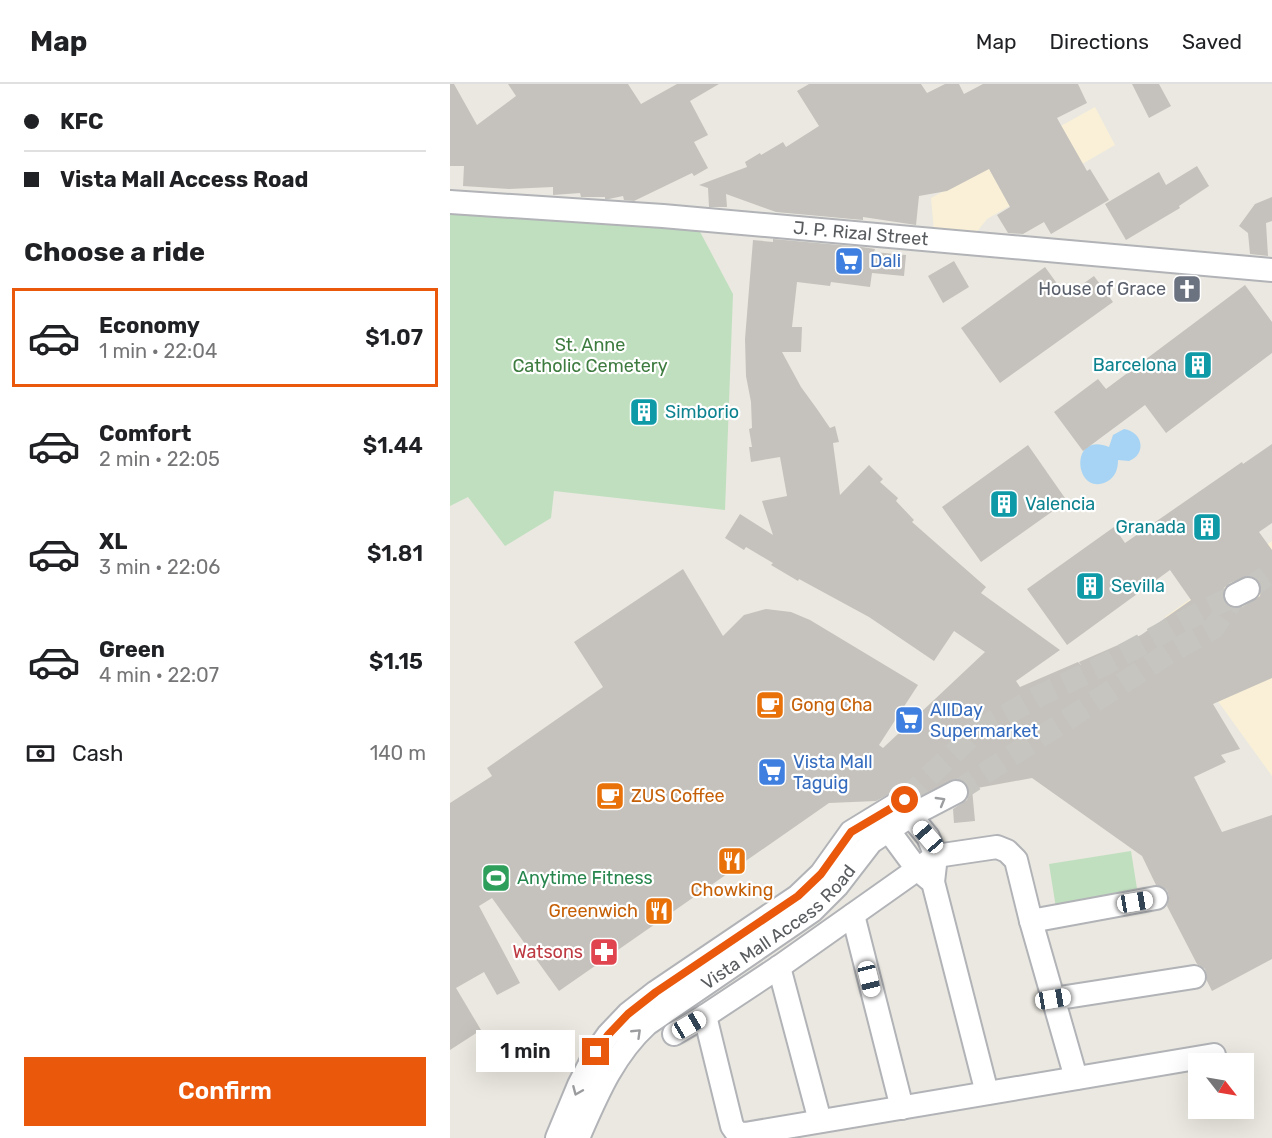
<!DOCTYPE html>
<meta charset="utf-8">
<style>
:root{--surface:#fff;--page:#f6f6f6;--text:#202124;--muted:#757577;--line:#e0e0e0;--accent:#ea580c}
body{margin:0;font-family:Rubik,sans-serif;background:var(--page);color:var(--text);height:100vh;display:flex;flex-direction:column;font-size:22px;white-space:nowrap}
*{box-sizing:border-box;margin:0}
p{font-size:20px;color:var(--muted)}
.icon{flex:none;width:33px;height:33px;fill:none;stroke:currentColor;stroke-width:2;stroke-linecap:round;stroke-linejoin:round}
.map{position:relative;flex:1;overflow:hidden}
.drawer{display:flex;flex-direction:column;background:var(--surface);width:450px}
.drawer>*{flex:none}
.top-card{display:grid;align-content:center;height:132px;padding:0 24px;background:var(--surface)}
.needle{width:39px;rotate:121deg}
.fabs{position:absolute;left:738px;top:969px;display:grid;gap:12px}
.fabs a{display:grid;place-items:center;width:66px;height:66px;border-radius:0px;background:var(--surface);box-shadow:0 6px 24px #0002;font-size:30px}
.end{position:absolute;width:27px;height:27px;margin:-14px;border:8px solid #ea580c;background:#fff;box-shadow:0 0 0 3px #fff}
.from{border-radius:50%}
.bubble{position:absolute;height:42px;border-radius:0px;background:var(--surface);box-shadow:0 6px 24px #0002;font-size:20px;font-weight:600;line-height:42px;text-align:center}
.car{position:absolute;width:18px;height:36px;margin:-18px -9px;border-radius:8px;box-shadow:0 0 4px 2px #0007;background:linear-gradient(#fff 24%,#345 0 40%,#fff 0 76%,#345 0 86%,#fff 0)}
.top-card b{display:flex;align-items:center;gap:21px;height:57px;font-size:22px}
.top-card b+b{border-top:2px solid var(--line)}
.top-card i{width:15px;height:15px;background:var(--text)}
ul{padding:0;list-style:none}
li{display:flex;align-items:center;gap:18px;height:99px;margin:0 12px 9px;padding:0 12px;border:3px solid transparent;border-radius:0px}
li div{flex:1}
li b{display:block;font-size:22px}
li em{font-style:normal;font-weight:600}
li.current{border-color:var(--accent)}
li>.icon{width:54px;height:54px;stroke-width:1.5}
h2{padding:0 24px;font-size:27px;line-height:72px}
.pay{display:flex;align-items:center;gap:15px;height:66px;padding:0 24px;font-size:22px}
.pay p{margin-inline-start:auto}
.cta{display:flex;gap:12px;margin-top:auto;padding:12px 24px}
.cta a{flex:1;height:69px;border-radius:0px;background:var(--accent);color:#fff;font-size:24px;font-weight:600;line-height:69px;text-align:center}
header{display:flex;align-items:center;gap:36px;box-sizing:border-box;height:84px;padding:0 30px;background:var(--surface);border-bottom:2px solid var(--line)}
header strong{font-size:28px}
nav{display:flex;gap:33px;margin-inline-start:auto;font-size:21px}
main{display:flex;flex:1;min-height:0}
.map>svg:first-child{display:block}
.commercial{fill:#f9f0d7}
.green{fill:#c0dfbf}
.water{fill:#a7d4f4}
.building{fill:#c5c2bd;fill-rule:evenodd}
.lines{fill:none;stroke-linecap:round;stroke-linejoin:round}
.minor-tunnel{stroke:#c6c5c0;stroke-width:22;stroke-dasharray:22 11;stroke-linecap:butt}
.minor-casing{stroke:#b1b3b7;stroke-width:26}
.minor{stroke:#fff;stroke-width:22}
.oneway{stroke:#9b9d9f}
.route{stroke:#ea580c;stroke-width:8}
.labels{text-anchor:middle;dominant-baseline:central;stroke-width:4.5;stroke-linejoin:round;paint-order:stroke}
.street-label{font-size:18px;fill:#595c5f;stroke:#fff}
.shop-label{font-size:18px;fill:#366cbe;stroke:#fff;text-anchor:start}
.worship-label{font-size:18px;fill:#5b616d;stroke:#fff;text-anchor:end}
.park-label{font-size:18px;fill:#3d7b3f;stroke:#fff}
.culture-label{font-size:18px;fill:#0d838f;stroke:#fff;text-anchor:start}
.food-label{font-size:18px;fill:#c56008;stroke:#fff;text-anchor:start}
.leisure-label{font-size:18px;fill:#27864d;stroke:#fff;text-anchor:start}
.health-label{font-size:18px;fill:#be3a42;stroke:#fff;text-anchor:end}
</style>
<header>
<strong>Map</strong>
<nav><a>Map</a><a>Directions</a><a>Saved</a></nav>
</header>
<main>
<section class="drawer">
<div class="top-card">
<b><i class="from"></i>KFC</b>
<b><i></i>Vista Mall Access Road</b>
</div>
<h2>Choose a ride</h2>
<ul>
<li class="current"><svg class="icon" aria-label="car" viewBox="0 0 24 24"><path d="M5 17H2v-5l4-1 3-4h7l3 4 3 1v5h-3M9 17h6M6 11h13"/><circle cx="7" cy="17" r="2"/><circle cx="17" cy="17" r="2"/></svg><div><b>Economy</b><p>1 min · 22:04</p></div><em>$1.07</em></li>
<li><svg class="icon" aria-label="car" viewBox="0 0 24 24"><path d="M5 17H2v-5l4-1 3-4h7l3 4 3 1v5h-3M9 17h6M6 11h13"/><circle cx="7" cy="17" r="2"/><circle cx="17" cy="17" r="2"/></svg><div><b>Comfort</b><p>2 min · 22:05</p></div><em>$1.44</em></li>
<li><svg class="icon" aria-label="car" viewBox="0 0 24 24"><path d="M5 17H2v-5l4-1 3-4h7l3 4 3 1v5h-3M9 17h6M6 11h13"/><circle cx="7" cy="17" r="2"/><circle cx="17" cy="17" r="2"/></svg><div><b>XL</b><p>3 min · 22:06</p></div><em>$1.81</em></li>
<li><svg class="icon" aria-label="car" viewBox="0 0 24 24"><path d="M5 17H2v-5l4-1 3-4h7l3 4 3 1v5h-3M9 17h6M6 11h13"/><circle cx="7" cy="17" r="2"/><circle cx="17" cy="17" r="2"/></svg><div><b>Green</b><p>4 min · 22:07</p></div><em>$1.15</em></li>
</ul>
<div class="pay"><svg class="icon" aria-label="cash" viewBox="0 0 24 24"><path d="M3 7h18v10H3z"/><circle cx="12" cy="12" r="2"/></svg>Cash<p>140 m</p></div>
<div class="cta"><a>Confirm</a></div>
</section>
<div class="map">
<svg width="822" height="1054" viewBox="0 0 822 1054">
<rect width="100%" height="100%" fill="#eae8e0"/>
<path class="commercial" d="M645 23 665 61 537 135 526 149 484 147 481 114Z
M822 457V692L762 609 715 533Z"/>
<path class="green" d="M0 121 248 144 283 210 275 426 104 407 101 434 55 462 18 413 0 422Z
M681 767 688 811 606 824 599 780Z"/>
<path class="water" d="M674 345C693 348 697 370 679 377L668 376C668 384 666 392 658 397 625 416 617 346 659 363L663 351Z"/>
<path class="building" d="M0 0H4L27 41 66 12 58 0H178L191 20 227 0H269L240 17 258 51 244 58 258 84 244 92 242 89 184 117 174 116 173 112 159 115H155V113H131L130 109 103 111V103L59 105 13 102 14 82H0Z
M359 0H471L477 9 495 0H509L514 10 533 0H628L637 19 607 34 637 87 640 85 659 116 601 150 594 138 573 150 558 149 547 131 560 123 539 85 497 107 469 112 466 141 413 133V136L326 128 276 110 277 123H259L258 104 249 101 297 83 295 78 310 69 311 71 333 58 336 63 369 42 347 7Z
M682 0H709L721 22 699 34Z
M747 82 759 102 729 122 730 124 676 156 655 120 709 88 716 101Z
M822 113V137L816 139 818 172 800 170 798 149 789 142 805 120Z
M323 155 412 163 425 165 424 168 456 171 454 192 422 189 420 203 381 198 380 202 347 198 342 243H352L351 268H332L351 303 367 325 380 344 385 342 389 358 383 359 390 411 419 381 433 395 430 398 448 414 446 417 464 436 462 438 536 503 531 509 610 566 566 597 570 603 628 578 631 581 629 578 691 551 741 516 720 486 617 561 577 505 664 443 675 459 792 378 793 380 822 360V439L809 448 822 466V594L763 620 790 665 771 671 776 678 744 693 772 748 822 731V875L762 907 757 897 755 885 747 880 717 822 719 812 717 806 706 801 692 772 582 694 522 705 525 737 504 739 503 725 517 716 519 708 518 702 514 697 506 695 468 713 462 703 454 702 426 717 379 719 109 907 42 814 29 822 70 899 47 911 34 888 6 904 31 946 0 966V719L42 692 37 684 153 603 124 558 233 485 273 552 294 531 316 525 341 528 360 536 468 601 429 661 433 664 535 568 504 547 484 577 419 533 349 495 348 497 321 481 323 479 296 463 294 466 275 454 290 430 323 451 312 417 337 412 330 373 301 378 299 363H302L299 345 302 344 301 318 296 292 295 255 303 156 323 158ZM798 492 805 493 810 498 811 505 810 512 792 523 786 524 779 523 774 516 773 511 774 504 780 499Z
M504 177 519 203 493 219 478 192Z
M595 183 616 212 644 192 663 218 550 299 511 244Z
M795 201 822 238V269L716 349 695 321 633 367 604 328 648 295 656 305Z
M180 328a14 14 0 1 1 28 0a14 14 0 1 1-28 0Z
M578 361 617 417 531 478 492 423Z"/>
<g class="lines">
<path class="minor-tunnel" d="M798 505 822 488
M506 708 719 569 764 544 785 513
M455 715 527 647 589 612 654 581 753 527 786 511"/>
<g class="minor-casing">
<g id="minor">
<path id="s1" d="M0 118 213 132 822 186"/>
<path d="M786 511 798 505"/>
<path d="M451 720 478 753 486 772 483 798 537 1009"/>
<path d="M430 735 467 785 479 795"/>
<path d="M403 831 452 1024"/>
<path d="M581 837 706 814"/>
<path d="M329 883 370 1037"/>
<path d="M603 915 744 893"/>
<path d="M255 932 282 1042 287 1049 295 1050 764 971"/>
<path d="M224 950 255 932 329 883 486 772 547 763 557 767 566 776 581 837 626 994"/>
<path d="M107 1054 129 1001 146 968 158 951 178 930 206 908 348 812 371 790 401 748 455 715"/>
<path id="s2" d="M128 1054C146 1013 163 971 197 940L362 827 387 802 421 758 460 732 506 708"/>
</g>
</g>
<use href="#minor" class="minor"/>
</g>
<defs><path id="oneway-chevron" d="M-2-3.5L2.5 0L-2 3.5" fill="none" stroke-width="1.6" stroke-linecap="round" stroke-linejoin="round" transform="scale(1.5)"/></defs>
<g class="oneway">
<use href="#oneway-chevron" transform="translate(491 717) rotate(-30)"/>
<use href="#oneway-chevron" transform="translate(187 949) rotate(-44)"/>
<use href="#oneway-chevron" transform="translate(127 1007) rotate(113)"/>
</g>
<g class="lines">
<path class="route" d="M146 968 158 951 178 930 206 908 348 812 371 790 401 748 455 716"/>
</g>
<defs>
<g id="supermarket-square" transform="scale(1.5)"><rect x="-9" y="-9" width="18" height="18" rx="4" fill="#3f7fe0" stroke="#fff"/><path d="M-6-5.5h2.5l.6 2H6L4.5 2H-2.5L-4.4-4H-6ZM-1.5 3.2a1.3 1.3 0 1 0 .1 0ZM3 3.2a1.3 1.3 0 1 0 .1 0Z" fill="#fff"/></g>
<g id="church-square" transform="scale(1.5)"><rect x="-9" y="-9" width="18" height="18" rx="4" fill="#6b7280" stroke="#fff"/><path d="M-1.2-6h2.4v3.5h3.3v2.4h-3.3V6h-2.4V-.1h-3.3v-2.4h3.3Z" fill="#fff"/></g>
<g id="building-square" transform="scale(1.5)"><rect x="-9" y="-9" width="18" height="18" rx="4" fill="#0f9aa8" stroke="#fff"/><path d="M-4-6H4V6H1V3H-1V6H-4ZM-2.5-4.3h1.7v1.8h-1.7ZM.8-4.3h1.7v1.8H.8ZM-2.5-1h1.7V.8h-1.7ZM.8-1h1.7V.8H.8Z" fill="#fff"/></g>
<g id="cafe-square" transform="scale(1.5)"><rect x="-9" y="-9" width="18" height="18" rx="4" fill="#e8710a" stroke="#fff"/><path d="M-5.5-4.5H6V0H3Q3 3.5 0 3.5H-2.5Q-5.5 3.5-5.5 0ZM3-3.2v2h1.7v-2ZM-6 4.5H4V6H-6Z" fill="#fff"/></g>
<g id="restaurant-square" transform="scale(1.5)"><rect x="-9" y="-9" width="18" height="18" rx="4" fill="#e8710a" stroke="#fff"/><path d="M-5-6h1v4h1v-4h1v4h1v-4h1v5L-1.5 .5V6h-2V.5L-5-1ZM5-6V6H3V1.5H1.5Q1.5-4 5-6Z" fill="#fff"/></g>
<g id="stadium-square" transform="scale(1.5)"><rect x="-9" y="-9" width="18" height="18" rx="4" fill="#2e9e5b" stroke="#fff"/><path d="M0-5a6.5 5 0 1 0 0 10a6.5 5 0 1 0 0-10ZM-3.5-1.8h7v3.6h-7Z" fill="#fff"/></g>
<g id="pharmacy-square" transform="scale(1.5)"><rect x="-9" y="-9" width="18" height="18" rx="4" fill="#e0444e" stroke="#fff"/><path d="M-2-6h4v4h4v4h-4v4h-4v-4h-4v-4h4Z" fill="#fff"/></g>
</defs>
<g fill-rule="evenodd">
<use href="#supermarket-square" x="399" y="177"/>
<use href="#church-square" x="737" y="205"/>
<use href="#building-square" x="748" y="281"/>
<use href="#building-square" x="194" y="328"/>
<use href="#building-square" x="554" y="420"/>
<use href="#building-square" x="757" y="443"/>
<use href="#building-square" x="640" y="502"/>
<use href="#cafe-square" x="320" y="621"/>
<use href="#supermarket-square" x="459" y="636"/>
<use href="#supermarket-square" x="322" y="688"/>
<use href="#cafe-square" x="160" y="712"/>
<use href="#restaurant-square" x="282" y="777"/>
<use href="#stadium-square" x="46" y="794"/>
<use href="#restaurant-square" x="209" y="827"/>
<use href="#pharmacy-square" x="154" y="868"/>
</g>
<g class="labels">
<g class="street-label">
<text stroke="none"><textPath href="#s1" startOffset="412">J. P. Rizal Street</textPath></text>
<text stroke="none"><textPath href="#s2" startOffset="298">Vista Mall Access Road</textPath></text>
</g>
<g class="shop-label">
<text x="420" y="177">Dali</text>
<text x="480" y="626">AllDay<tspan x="480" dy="21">Supermarket</tspan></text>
<text x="343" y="678">Vista Mall<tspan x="343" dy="21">Taguig</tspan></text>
</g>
<g class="worship-label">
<text x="716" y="205">House of Grace</text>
</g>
<g class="park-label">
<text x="140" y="261">St. Anne<tspan x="140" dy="21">Catholic Cemetery</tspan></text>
</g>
<g class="culture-label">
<text x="727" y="281" text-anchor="end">Barcelona</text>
<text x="215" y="328">Simborio</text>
<text x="575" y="420">Valencia</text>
<text x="736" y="443" text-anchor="end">Granada</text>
<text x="661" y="502">Sevilla</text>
</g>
<g class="food-label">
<text x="341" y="621">Gong Cha</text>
<text x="181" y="712">ZUS Coffee</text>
<text x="282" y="806" text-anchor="middle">Chowking</text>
<text x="188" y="827" text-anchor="end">Greenwich</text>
</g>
<g class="leisure-label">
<text x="67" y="794">Anytime Fitness</text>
</g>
<g class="health-label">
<text x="133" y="868">Watsons</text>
</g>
</g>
</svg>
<div class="fabs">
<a><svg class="needle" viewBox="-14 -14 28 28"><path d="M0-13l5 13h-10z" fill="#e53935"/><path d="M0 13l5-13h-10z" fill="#757577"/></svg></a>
</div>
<i class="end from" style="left:455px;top:716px"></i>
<i class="end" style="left:146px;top:968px"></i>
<div class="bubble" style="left:26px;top:946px;width:99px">1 min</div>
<i class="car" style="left:478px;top:753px;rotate:319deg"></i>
<i class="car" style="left:685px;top:818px;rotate:80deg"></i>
<i class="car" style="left:419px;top:895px;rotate:166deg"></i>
<i class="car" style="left:603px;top:915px;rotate:81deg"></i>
<i class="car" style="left:239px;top:941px;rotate:60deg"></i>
</div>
</main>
